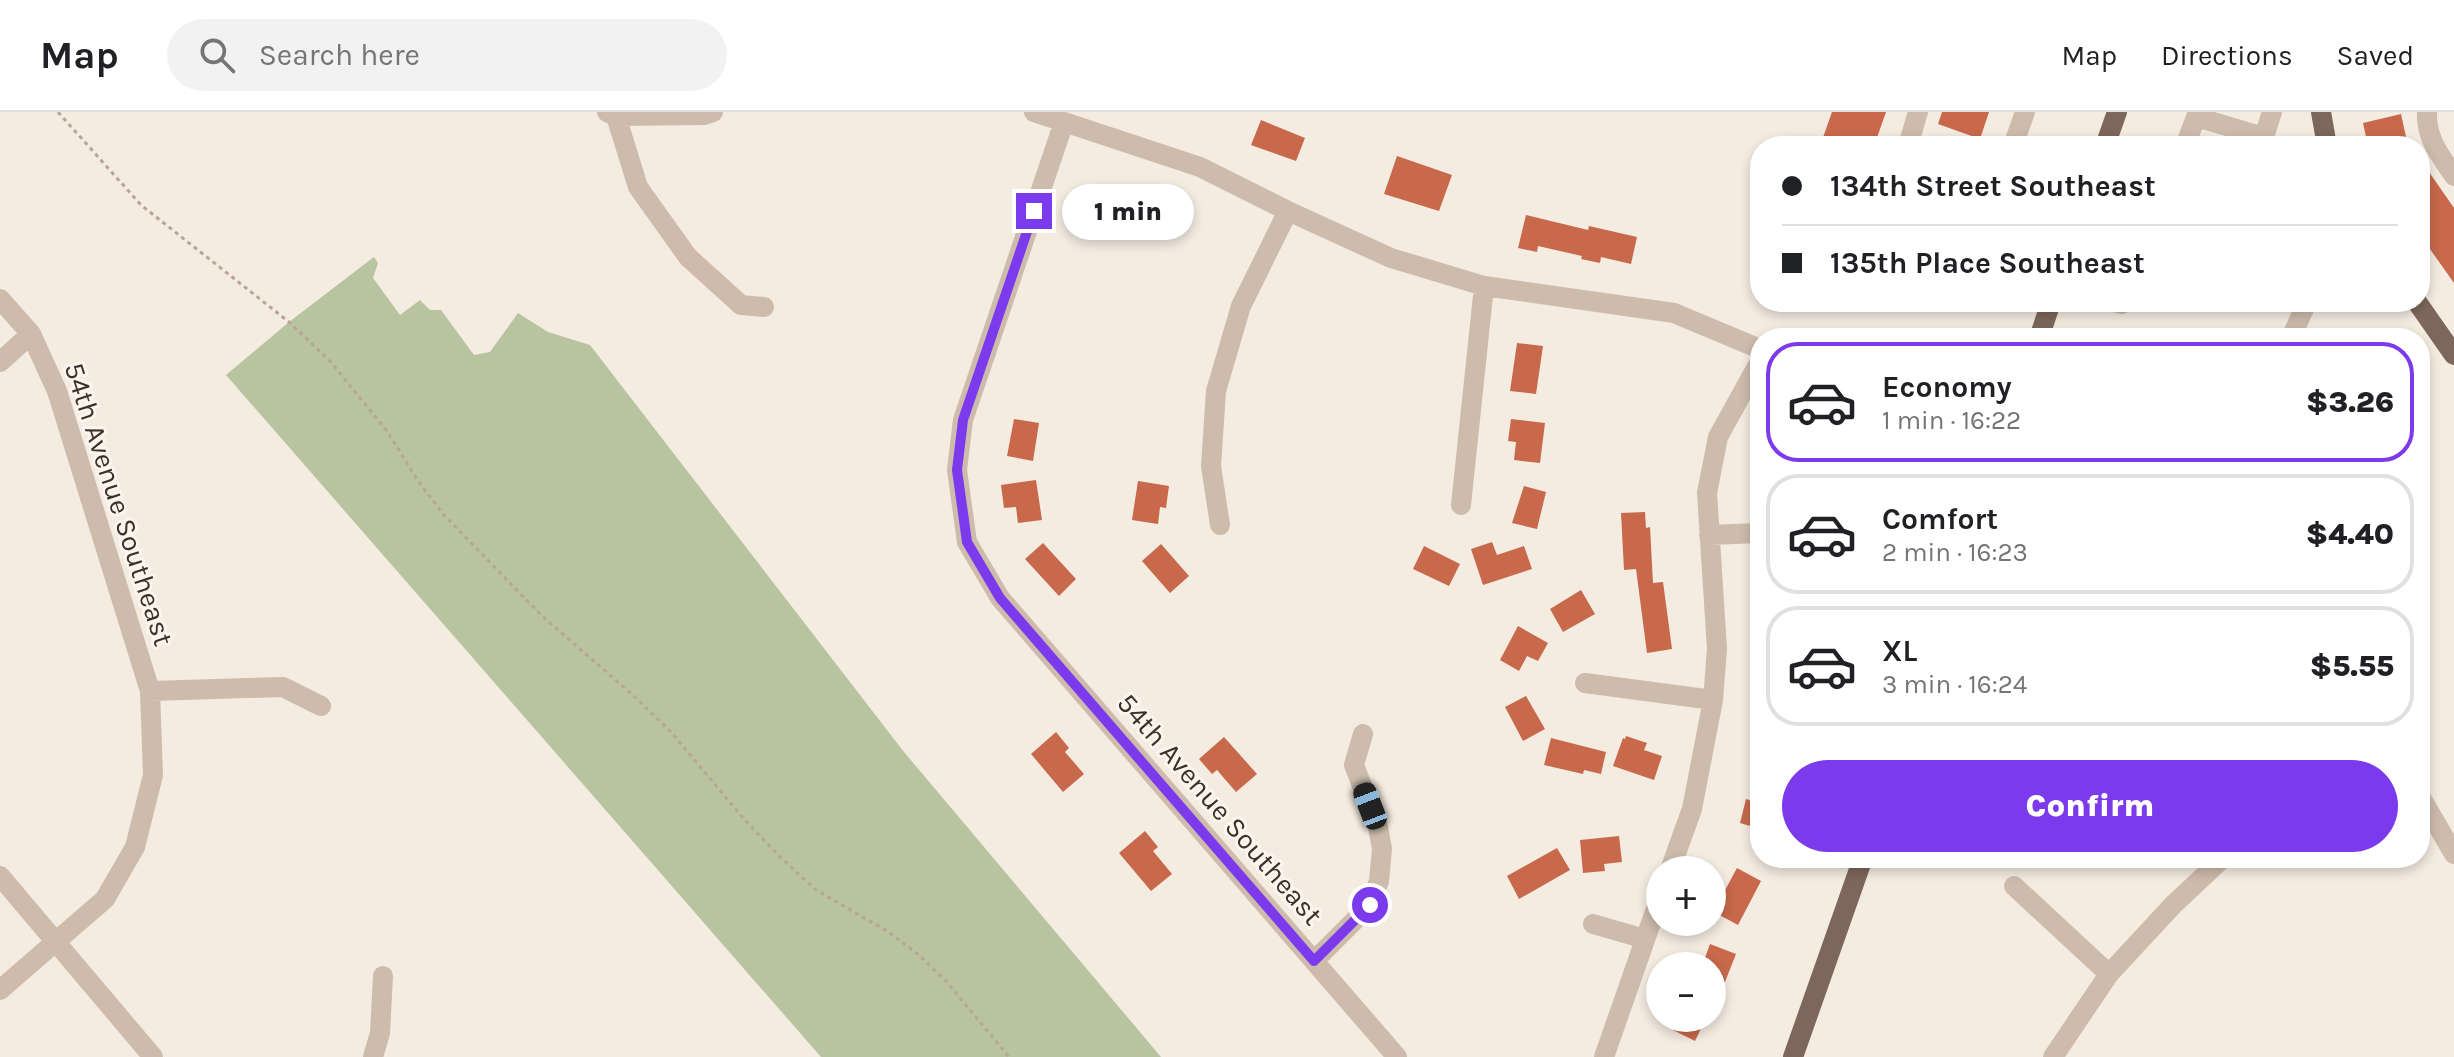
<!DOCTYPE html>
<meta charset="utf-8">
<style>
:root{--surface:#fff;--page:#f2f2f2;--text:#202124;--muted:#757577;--line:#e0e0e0;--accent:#7c3aed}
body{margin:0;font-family:Karla,sans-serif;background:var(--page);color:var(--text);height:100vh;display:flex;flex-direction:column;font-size:30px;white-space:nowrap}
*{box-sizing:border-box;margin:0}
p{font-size:26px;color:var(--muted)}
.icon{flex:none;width:44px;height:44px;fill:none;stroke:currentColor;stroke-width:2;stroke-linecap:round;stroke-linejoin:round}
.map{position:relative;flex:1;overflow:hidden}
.details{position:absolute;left:1750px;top:216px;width:680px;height:540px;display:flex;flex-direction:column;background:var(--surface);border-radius:32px;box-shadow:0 4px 12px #0003}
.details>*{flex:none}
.banner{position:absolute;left:1750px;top:24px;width:680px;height:176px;border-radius:32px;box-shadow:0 4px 12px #0003;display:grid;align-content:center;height:176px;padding:0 32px;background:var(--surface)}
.fabs{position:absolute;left:1646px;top:744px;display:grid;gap:16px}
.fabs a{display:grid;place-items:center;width:80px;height:80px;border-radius:50%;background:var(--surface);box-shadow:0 4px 12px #0003;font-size:40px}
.end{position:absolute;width:36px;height:36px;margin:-18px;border:10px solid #7c3aed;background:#fff;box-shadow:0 0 0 4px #fff}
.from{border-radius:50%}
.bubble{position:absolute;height:56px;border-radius:28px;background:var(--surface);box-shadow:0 4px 12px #0003;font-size:26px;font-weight:800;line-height:56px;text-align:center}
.car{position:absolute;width:24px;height:48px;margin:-24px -12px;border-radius:10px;box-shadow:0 0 6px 2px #0007;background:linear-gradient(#222 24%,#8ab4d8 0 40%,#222 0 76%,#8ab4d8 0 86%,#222 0)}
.banner b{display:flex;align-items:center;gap:28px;height:76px;font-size:30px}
.banner b+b{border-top:2px solid var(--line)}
.banner i{width:20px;height:20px;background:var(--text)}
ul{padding:14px 0 0;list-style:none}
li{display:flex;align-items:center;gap:24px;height:120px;margin:0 16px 12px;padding:0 16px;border:4px solid var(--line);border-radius:32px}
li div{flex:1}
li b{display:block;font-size:30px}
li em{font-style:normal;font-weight:800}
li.current{border-color:var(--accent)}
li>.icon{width:72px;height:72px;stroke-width:1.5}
.action{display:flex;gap:16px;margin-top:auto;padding:16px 32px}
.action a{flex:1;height:92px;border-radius:48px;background:var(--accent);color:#fff;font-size:32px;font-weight:800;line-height:92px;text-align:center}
header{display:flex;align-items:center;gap:48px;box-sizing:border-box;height:112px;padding:0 40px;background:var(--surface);border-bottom:2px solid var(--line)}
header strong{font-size:38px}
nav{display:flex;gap:44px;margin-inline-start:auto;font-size:28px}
.search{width:560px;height:72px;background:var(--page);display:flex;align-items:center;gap:20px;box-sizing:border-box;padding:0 28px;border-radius:44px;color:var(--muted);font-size:30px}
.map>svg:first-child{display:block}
.green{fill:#b8c4a0}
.building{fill:#c8694b}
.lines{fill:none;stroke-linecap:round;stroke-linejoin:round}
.path{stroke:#b9a596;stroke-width:3;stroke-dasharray:4 4;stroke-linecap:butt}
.minor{stroke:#cdbbac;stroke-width:20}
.major{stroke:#7d675c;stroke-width:20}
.route{stroke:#7c3aed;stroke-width:10}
.labels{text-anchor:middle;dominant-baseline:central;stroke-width:6;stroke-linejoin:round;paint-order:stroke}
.street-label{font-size:28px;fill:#3b302b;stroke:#fbf5ee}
</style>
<header>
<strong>Map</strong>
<div class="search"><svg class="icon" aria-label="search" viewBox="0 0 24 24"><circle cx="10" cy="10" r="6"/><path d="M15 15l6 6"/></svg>Search here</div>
<nav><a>Map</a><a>Directions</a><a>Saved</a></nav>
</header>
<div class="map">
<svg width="2454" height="945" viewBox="0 0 2454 945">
<rect width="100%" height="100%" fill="#f4ebe1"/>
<path class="green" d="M374 145 378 151 373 166 400 203 420 188 430 198H441L474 243 490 240 518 201 548 220 590 233 904 640 1161 945H821L226 263 289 210Z"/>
<path class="building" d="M1832 0H1886L1874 34H1820Z
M1942 0H1989L1980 27 1938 12Z
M2401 2 2408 34H2368L2363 11Z
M1261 8 1305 26 1296 49 1251 33Z
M1397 44 1452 63 1439 99 1384 82Z
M2420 47 2454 96V171L2420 123Z
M1526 103 1588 118 1589 114 1637 125 1631 152 1601 145 1600 151 1581 147 1582 144 1538 134 1537 140 1518 136Z
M1517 231 1543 234 1536 282 1510 279Z
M1014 307 1039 311 1033 349 1007 344Z
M1511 307 1545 311 1540 351 1514 348 1516 330 1508 329Z
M1036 368 1042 408 1018 411 1016 395 1004 396 1001 373Z
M1138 369 1169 374 1166 396 1160 395 1158 412 1132 408Z
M1524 374 1546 380 1537 417 1512 411Z
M1645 400 1646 416 1650 415 1653 471 1663 470 1672 537 1647 541 1636 457 1624 458 1621 401Z
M1492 430 1497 443 1524 434 1532 457 1483 473 1471 437Z
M1043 431 1076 467 1059 484 1025 447Z
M1161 432 1189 464 1170 481 1142 449Z
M1424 434 1460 452 1449 474 1413 457Z
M1581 478 1595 502 1563 520 1550 497Z
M1518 514 1548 531 1538 549 1527 544 1519 559 1500 548Z
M1526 584 1545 617 1523 629 1505 595Z
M1056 620 1069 636 1065 640 1084 662 1063 680 1031 642Z
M1626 624 1647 631 1644 638 1662 644 1654 668 1613 654 1623 626 1625 627Z
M1224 625 1257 662 1236 680 1217 658 1212 662 1199 647Z
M1551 626 1606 640 1601 662 1584 658 1583 662 1544 653Z
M1746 687 1760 691V717L1740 711Z
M1145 719 1158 735 1153 739 1172 762 1151 779 1119 741Z
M1619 724 1622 750 1604 752 1605 759 1583 761 1580 728Z
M1557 736 1570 758 1519 787 1507 764Z
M1737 756 1761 769 1738 813 1712 799V791L1718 779 1723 782Z
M1710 832 1736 842 1723 875 1712 871V854H1702Z
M1678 906H1706L1695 929 1673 918Z"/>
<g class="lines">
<path class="path" d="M58 0 141 93 289 210 330 249 387 319 418 369 443 402 542 504 634 584 671 620 743 706 780 745 816 778 887 819 919 843 946 869 1009 945"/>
<path class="minor" d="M607 0 616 4 704 3 713 0
M1034 0 1200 55 1288 99 1391 146 1484 174 1674 201 1760 237
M2427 0C2426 27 2440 43 2454 64
M616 4 638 75 688 145 741 193 764 195
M1064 10 963 308 957 358 967 430 1000 486 1397 945
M2264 25 2272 0
M1908 34 1918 0
M2013 34 2025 0
M2185 34 2196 5 2264 25 2268 34
M0 187 31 222 57 279 150 579 153 663 135 735 105 787 0 878
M2114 190 2122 192 2124 190
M2291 226 2307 190
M0 250 31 222
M1461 393 1484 174
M1220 413 1211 354 1216 279 1241 194 1288 99
M1709 423 1760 421
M1585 571 1713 588
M150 579 283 575 321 594
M2420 684 2454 742
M1670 758 1692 697 1713 588 1717 537 1707 381 1718 325 1760 249
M0 764 153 945
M2014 774 2109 862
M1593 812 1645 827
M1314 849 1370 793 1379 769 1382 737 1378 715 1354 653 1363 622
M373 945 380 921 383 864
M1604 945 1660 785
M2053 945 2109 862 2173 793 2223 746"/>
<path class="major" d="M2321 0 2327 34
M2105 34 2117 0
M2417 190 2454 243
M2039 226 2051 190
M1793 945 1863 746"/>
</g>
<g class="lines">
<path class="route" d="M1034 99 963 308 957 358 967 430 1000 486 1314 849 1370 793"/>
</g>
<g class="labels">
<g class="street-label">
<text transform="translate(119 392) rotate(72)">54th Avenue Southeast</text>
<text transform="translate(1220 697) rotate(49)">54th Avenue Southeast</text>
</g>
</g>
</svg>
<div class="fabs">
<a>+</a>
<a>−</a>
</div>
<i class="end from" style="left:1370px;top:793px"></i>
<i class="end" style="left:1034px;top:99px"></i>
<div class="bubble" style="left:1062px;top:72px;width:132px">1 min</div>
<i class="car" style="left:1370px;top:694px;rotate:339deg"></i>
<div class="banner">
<b><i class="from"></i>134th Street Southeast</b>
<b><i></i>135th Place Southeast</b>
</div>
<section class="details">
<ul>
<li class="current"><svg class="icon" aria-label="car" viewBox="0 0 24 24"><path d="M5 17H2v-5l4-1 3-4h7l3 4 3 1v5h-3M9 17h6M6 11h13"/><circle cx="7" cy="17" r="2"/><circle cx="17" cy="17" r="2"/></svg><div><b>Economy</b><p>1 min · 16:22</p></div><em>$3.26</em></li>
<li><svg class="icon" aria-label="car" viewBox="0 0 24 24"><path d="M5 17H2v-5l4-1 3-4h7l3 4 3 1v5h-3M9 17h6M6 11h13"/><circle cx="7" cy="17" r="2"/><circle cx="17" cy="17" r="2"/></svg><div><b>Comfort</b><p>2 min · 16:23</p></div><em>$4.40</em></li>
<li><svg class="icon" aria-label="car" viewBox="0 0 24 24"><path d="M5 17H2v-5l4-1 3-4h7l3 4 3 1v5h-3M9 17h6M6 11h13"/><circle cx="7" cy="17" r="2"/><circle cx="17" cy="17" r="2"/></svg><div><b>XL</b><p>3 min · 16:24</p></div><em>$5.55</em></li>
</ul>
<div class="action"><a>Confirm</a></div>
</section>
</div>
